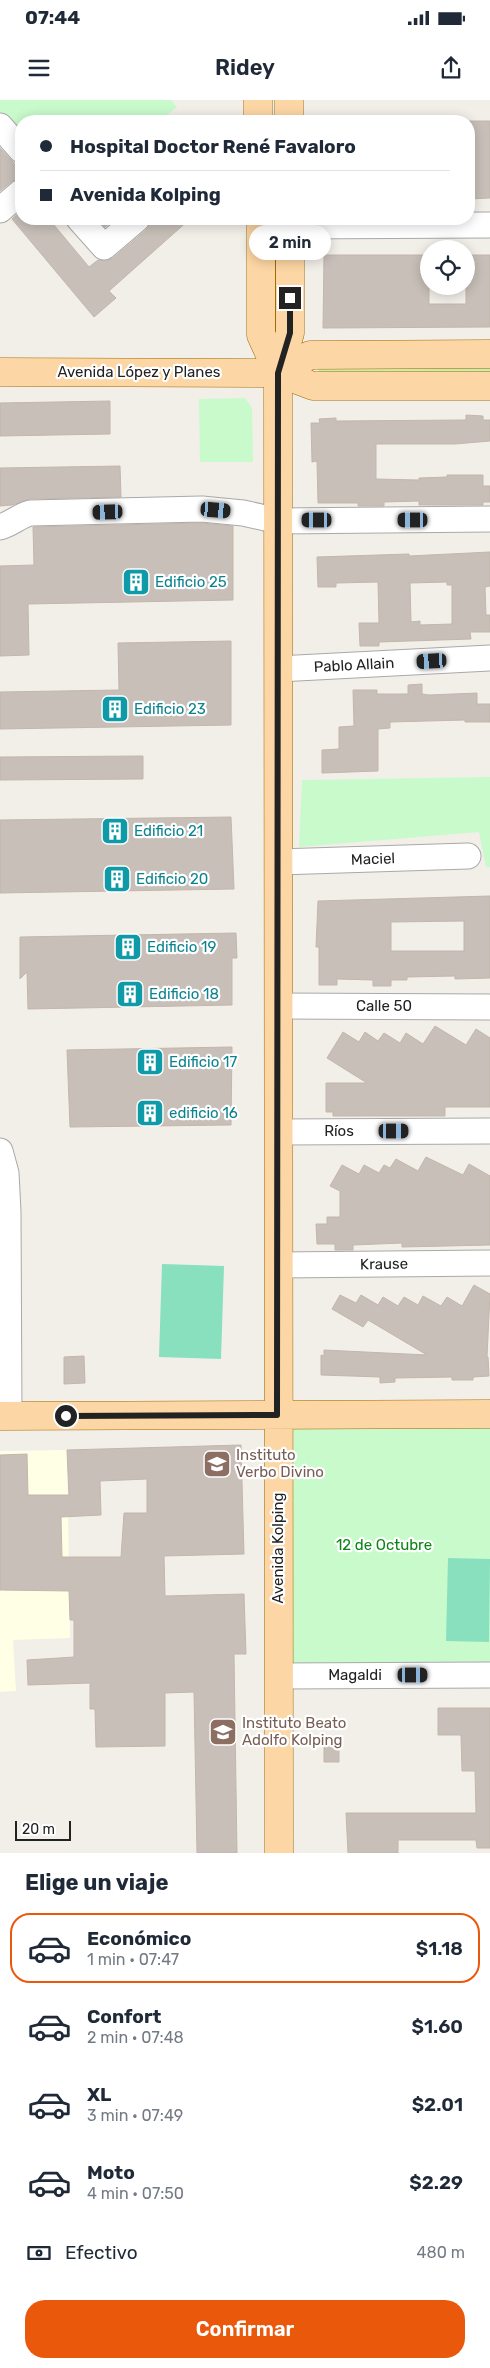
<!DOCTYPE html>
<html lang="es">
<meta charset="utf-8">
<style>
:root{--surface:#fff;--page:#f2f2f3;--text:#1f2937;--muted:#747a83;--line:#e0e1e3;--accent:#ea580c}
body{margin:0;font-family:Rubik,sans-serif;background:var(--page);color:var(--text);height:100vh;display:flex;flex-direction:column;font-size:19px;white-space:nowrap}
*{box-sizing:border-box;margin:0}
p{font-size:16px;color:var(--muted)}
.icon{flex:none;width:28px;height:28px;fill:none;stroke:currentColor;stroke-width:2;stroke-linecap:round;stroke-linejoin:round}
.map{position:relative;height:1753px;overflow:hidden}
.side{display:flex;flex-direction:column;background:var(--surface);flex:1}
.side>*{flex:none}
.hud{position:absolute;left:15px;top:15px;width:460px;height:110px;border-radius:20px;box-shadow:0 2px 12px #0003;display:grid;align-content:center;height:110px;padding:0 25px;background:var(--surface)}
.tools{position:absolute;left:420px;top:140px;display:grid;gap:10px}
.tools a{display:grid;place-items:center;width:55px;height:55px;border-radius:50%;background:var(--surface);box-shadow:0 2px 12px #0003;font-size:25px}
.scale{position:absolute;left:15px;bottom:12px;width:56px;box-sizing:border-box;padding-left:5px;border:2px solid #222;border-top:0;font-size:14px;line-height:18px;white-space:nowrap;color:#222;-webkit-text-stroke:4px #fff;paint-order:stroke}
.end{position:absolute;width:22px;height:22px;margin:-11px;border:6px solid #222;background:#fff;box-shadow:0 0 0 2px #fff}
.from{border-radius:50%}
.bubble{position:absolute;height:35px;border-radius:18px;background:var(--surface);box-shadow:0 2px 12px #0003;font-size:16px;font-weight:600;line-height:35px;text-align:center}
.car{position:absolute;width:15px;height:30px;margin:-15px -8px;border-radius:6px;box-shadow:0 0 4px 1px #0007;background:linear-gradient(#222 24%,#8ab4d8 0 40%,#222 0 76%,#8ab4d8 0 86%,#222 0)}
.hud b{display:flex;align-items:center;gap:18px;height:48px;font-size:19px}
.hud b+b{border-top:1px solid var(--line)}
.hud i{width:12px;height:12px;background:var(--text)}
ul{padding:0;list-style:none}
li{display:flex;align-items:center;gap:15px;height:70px;margin:0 10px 8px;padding:0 15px;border:2px solid transparent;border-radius:20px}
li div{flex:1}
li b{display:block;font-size:19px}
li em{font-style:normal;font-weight:600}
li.on{border-color:var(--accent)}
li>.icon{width:45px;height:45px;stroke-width:1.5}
h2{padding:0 25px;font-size:22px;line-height:60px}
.pay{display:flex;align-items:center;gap:12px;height:55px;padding:0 25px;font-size:19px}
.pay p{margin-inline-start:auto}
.primary-button{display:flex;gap:10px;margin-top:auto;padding:10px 25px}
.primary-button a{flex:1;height:58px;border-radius:20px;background:var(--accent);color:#fff;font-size:20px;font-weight:600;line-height:58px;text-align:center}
.status{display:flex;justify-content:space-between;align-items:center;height:35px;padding:0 25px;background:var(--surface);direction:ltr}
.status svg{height:14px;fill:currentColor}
header{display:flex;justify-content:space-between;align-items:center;height:65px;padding:0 25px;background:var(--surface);font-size:22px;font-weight:600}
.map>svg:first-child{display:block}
.education{fill:#ffffe5}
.grass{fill:#cdebb0}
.park{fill:#c8facc}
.pitch{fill:#88e0be}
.building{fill:#c7bfb8;stroke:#c4b6ab;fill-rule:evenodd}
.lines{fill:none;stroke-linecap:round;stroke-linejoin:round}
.minor-casing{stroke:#a9a9a9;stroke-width:27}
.major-casing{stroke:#a06b00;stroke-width:29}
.minor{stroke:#fff;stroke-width:25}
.major{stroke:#fcd6a4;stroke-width:28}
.route{stroke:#222;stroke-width:6}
.labels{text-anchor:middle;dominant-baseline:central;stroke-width:4.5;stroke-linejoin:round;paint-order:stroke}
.street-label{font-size:15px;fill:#222;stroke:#fff}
.culture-label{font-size:15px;fill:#0d838f;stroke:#fff;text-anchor:start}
.education-label{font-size:15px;fill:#785e54;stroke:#fff;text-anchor:start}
.park-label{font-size:15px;fill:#0c8416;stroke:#fff}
</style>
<div class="status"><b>07:44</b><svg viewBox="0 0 49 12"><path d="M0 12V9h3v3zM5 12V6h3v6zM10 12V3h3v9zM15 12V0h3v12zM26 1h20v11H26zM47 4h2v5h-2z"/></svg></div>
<header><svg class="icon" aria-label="menu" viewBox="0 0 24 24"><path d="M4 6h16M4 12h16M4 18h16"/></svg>Ridey<svg class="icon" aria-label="share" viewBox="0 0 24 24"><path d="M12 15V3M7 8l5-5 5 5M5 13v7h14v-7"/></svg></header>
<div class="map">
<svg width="490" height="1753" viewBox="0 0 490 1753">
<rect width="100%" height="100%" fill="#f2efe9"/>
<path class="education" d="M67 1350 70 1538 13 1540 16 1591 0 1592V1351Z"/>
<path class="grass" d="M490 262V275L320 276 317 263Z"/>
<path class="park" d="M0 0H171L177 7 160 21H21V66L0 41Z
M245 298 252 308 253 362H200L199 299Z
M490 677V767H486L479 732 299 747 302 680Z
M490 1314V1575L279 1576 277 1315Z"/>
<path class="pitch" d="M162 1164 224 1166 221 1259 159 1257Z
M448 1458 490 1459 489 1542 446 1541Z"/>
<path class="building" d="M469 21H490V98L469 99Z
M0 48 21 71V78L12 81 0 91Z
M21 111V119H49L89 167 98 160 106 161 113 158 146 130 151 119H190L109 191 116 198 94 217 12 119Z
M98 119H115L105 127Z
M324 155H429V204H466V155H490V227L323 228Z
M110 301V334L0 336V303Z
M466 315 483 316V320H490V341L455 344H376V379L419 380V378L447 377V375H483V386H490V402H483V405H419V401L384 402V406H358V403H318L317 361 312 362 311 323H320L319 319 336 318V321L466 320Z
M120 366 121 397 30 399 12 405 0 406V368Z
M201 423 233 426V500L28 504 29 555 0 556V466L34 465 33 427Z
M490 452V486L485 487 486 515H490V532H470L471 539 379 542V546H360L359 523H379L378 482 336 483V487H318L317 457 409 454V456ZM447 482V485H452V524L420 525V521L411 522 410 483Z
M231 541V625L0 629V592L119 590 118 543Z
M422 584V594L429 595 477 593V604H490V622H465V620L390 622V628L378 629V671L322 673V650L339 649V627L354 626 353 590H377V594H408V585Z
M143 656V679L0 680V657Z
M231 717 234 789 0 793V720Z
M490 796V878L455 879V876L407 877V880H391V886H373V880L337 879V885H319V847H316L318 801ZM464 821V851H391V822Z
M236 833 237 858H232V905L28 909 27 872 20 879V837Z
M435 926 466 945 476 929 490 938V1007H445V1016H333V1012H326V983H367L327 958 343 932 359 942 365 932 378 941 384 933 400 943 406 933 423 944Z
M232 947 231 1025 70 1027 67 950Z
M426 1057 463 1075 469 1064 490 1076V1145L402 1147V1143L353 1145V1150H335V1144H317L316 1124H327V1117H340V1091L330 1086 342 1065 359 1074 364 1065 379 1073 384 1065 390 1068 396 1059 418 1071Z
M474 1185 490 1194 487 1257H488L489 1276 473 1277V1280H452V1277L395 1278V1282L380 1283V1277L321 1275V1255L324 1256V1250L427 1255 368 1220 363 1227 332 1209 340 1195 356 1203 361 1195 378 1205 383 1197 398 1206 404 1197 418 1205 423 1196 441 1206 447 1197 462 1206Z
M84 1256 85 1283 64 1284V1257Z
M241 1345 244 1454 164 1456 165 1496 244 1494 246 1554H234L237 1753H197L194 1592 165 1593V1646L96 1647 95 1609H90V1583L28 1585 27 1560 74 1557V1520H70L69 1491 0 1490V1355L27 1354 28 1395H69L67 1350ZM147 1379V1413H124L121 1457H62L61 1417 101 1415 100 1381Z
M438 1608H490V1748H477L476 1740H398V1753H348L346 1713H476L475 1671H462L461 1635H438Z
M324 1645H339V1662H324Z"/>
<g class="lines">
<g class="minor-casing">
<path id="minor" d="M0 26 21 50
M0 110 21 92
M79 119 104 147 137 119
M290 126 490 125
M0 427C11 424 19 416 30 413L202 409 243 413 279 421 490 419
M278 569 490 558
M278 762 468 756
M278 906 490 907
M278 1032 490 1031
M0 1051 6 1073 8 1112 9 1316
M279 1165 490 1163
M279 1576 490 1575"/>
</g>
<g class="major-casing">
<path id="major" d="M258 0V21
M289 0V21
M261 119V235L278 273
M0 272 278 273 313 286H490
M278 273 310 255 490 254
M0 1316 490 1314
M279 1753 278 273 290 233V119"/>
</g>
<use href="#minor" class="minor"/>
<use href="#major" class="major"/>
</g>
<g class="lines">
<path class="route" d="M66 1316 277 1315 278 273 290 233V198"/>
</g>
<defs>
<g id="building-square" transform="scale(1.4375)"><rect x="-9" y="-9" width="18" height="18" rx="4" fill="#0f9aa8" stroke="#fff"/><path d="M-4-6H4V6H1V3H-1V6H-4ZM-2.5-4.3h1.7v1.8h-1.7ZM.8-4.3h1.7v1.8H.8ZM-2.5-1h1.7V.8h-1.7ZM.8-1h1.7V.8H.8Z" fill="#fff"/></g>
<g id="school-square" transform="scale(1.4375)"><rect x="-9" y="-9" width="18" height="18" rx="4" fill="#8d6e63" stroke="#fff"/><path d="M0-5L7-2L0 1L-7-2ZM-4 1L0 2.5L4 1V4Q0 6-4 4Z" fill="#fff"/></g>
</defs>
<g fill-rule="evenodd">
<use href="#building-square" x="136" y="482"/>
<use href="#building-square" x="115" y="609"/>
<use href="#building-square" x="115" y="731"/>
<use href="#building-square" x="117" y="779"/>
<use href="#building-square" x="128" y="847"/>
<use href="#building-square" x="130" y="894"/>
<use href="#building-square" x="150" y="962"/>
<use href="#building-square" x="150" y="1013"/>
<use href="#school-square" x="217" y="1364"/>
<use href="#school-square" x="223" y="1632"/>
</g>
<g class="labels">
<g class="street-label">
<text x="139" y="272">Avenida López y Planes</text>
<text transform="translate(354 565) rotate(-3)">Pablo Allain</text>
<text transform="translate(373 759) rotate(-2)">Maciel</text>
<text x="384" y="906">Calle 50</text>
<text x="339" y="1031">Ríos</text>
<text transform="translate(384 1164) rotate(-1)">Krause</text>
<text transform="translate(278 1448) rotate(-90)">Avenida Kolping</text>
<text x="355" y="1575">Magaldi</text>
</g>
<g class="culture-label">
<text x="155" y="482">Edificio 25</text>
<text x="134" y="609">Edificio 23</text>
<text x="134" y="731">Edificio 21</text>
<text x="136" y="779">Edificio 20</text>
<text x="147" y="847">Edificio 19</text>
<text x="149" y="894">Edificio 18</text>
<text x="169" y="962">Edificio 17</text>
<text x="169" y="1013">edificio 16</text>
</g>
<g class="education-label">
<text x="236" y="1355">Instituto<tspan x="236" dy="17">Verbo Divino</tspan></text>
<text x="242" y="1623">Instituto Beato<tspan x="242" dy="17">Adolfo Kolping</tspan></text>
</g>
<g class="park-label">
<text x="384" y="1445">12 de Octubre</text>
</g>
</g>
</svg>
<div class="tools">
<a><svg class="icon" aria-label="locate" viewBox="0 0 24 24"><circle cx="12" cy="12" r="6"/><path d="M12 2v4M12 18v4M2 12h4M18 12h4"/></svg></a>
</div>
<div class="scale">20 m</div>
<i class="end from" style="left:66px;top:1316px"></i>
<i class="end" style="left:290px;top:198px"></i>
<div class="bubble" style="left:249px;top:125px;width:82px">2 min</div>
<i class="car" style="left:216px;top:410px;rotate:95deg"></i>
<i class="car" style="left:108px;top:412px;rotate:268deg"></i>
<i class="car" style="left:317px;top:420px;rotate:270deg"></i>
<i class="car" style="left:413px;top:420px;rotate:270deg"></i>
<i class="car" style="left:432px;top:561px;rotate:267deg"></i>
<i class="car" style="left:394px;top:1031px;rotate:90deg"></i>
<i class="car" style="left:413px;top:1575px;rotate:90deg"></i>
<div class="hud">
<b><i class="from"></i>Hospital Doctor René Favaloro</b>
<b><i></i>Avenida Kolping</b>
</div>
</div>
<section class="side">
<h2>Elige un viaje</h2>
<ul>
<li class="on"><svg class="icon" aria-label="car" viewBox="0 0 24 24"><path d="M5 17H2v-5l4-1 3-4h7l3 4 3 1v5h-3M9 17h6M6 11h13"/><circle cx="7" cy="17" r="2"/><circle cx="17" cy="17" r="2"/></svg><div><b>Económico</b><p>1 min · 07:47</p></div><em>$1.18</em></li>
<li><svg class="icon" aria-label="car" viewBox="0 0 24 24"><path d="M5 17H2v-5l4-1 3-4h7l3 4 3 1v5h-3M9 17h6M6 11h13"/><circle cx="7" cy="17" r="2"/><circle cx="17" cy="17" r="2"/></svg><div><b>Confort</b><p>2 min · 07:48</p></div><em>$1.60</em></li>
<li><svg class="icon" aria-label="car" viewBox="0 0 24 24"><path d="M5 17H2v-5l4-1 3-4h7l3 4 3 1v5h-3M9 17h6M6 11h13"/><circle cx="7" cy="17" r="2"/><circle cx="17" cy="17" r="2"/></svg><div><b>XL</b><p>3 min · 07:49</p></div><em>$2.01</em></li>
<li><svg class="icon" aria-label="car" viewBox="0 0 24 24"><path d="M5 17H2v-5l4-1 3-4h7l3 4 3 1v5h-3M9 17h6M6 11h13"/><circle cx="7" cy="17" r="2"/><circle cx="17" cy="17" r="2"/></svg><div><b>Moto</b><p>4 min · 07:50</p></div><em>$2.29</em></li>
</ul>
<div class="pay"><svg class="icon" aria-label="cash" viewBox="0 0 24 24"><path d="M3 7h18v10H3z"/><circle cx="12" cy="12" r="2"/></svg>Efectivo<p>480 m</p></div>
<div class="primary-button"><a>Confirmar</a></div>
</section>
